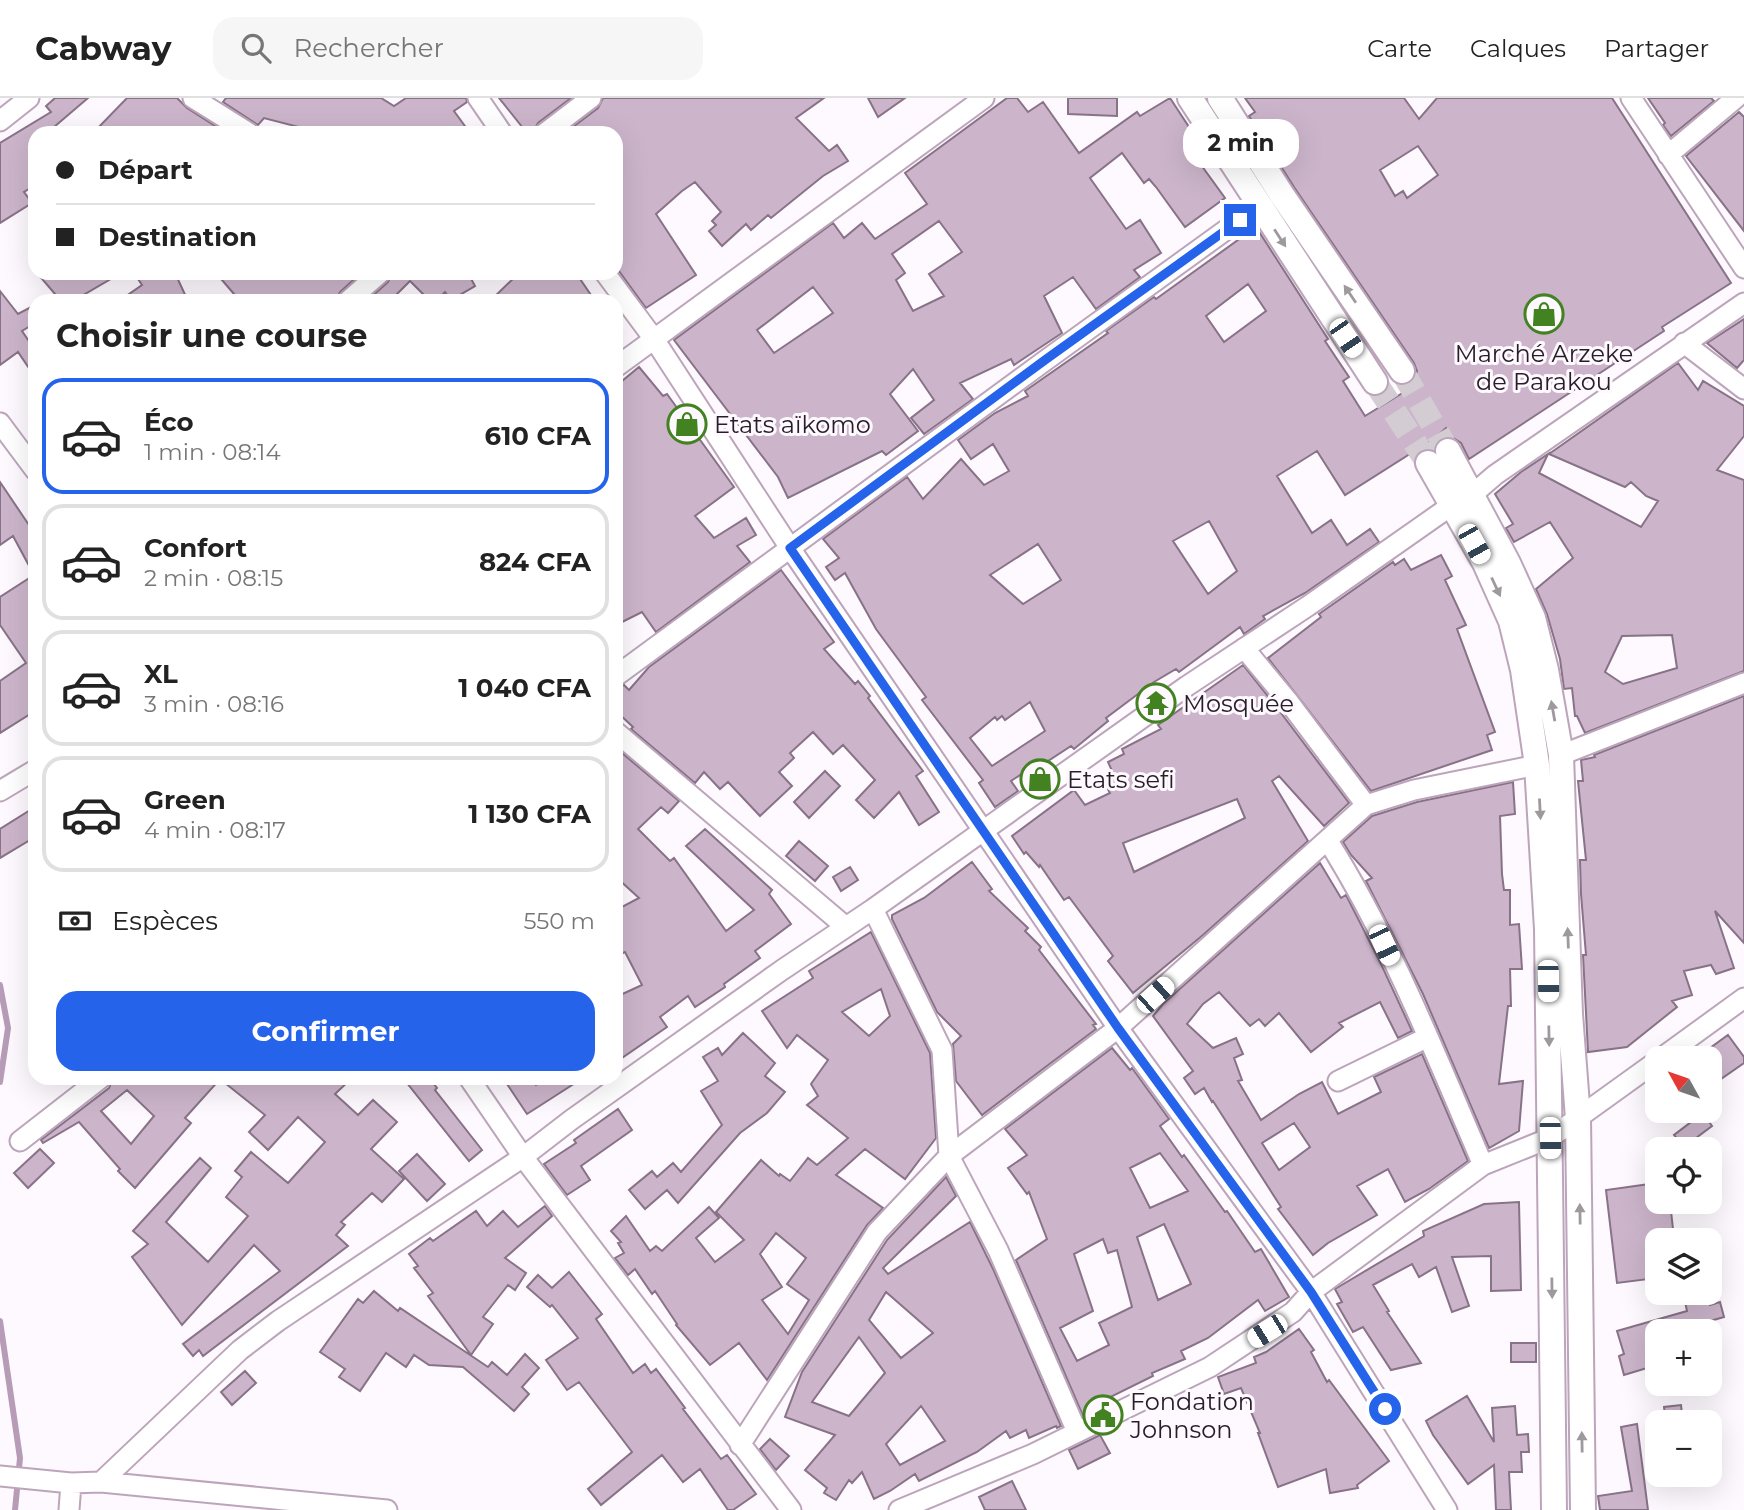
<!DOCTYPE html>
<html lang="fr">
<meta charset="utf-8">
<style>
:root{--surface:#fff;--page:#f6f6f6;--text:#222;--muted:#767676;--line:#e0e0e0;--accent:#2563eb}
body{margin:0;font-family:Montserrat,sans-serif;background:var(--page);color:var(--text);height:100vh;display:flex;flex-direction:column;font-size:26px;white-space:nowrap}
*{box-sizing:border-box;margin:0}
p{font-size:23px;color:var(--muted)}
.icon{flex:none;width:38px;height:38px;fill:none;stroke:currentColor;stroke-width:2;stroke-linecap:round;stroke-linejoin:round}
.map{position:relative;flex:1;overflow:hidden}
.drawer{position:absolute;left:28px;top:196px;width:595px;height:791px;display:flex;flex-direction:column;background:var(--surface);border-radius:21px;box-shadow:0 7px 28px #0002}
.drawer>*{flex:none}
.banner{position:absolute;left:28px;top:28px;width:595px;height:154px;border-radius:21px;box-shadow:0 7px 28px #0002;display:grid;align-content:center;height:154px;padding:0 28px;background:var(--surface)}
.needle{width:46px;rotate:310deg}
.controls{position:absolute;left:1645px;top:948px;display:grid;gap:14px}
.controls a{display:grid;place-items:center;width:77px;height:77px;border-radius:14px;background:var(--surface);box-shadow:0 7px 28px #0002;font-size:35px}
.end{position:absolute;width:32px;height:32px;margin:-16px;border:9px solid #2563eb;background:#fff;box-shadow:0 0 0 4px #fff}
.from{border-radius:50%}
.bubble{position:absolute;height:49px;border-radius:21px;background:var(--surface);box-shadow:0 7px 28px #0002;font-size:23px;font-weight:700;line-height:49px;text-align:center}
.car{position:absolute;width:21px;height:42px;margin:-21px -10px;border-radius:9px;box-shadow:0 0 5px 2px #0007;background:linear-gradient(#fff 24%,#345 0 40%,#fff 0 76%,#345 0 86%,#fff 0)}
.banner b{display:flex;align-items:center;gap:24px;height:66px;font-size:26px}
.banner b+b{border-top:2px solid var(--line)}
.banner i{width:18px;height:18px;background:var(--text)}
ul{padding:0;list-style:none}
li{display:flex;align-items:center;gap:21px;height:116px;margin:0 14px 10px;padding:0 14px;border:4px solid var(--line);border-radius:21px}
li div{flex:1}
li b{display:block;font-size:26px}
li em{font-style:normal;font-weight:700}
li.current{border-color:var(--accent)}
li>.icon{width:63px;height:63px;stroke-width:1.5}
h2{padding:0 28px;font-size:32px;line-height:84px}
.pay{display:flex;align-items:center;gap:18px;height:77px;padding:0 28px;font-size:26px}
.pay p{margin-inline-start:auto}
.cta{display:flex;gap:14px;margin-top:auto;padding:14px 28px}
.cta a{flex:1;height:80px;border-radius:21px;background:var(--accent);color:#fff;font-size:28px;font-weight:700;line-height:80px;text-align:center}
header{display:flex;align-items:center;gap:42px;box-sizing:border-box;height:98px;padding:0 35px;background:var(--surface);border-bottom:2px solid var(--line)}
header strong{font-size:33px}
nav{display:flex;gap:38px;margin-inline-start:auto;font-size:24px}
.search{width:490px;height:63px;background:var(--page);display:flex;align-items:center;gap:18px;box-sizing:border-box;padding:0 24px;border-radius:21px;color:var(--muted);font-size:26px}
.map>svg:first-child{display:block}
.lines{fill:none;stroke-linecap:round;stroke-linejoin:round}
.stream{stroke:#b69cb6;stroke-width:6}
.building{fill:#ccb5cb;stroke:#887287;stroke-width:2;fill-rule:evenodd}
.major-tunnel{stroke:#d3cdd3;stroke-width:24;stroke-dasharray:24 12;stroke-linecap:butt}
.minor-casing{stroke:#bca5bb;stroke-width:23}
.major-casing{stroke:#bca5bb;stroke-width:28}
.minor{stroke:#fff;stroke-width:19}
.major{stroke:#fff;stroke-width:24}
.oneway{fill:#9d999d}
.route{stroke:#2563eb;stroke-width:9}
.labels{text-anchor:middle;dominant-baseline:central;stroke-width:6;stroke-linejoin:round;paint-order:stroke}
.poi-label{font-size:24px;fill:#261d26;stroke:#fef9fe;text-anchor:start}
</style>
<header>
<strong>Cabway</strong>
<div class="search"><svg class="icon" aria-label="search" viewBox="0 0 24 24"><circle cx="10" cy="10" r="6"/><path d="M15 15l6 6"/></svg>Rechercher</div>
<nav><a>Carte</a><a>Calques</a><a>Partager</a></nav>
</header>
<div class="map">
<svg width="1744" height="1412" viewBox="0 0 1744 1412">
<rect width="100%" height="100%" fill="#fef9fe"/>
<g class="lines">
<path class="stream" d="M0 887 8 930 0 984
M0 1223 20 1360 15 1412"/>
</g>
<path class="building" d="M55 0H88L47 35H35V87L24 94 32 105 0 125V45L51 14 46 8Z
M127 0H177L187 10 226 35H93Z
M226 0H381L394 8 406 0H466L467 4 454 13 470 35H322L264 20 258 27 223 4Z
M499 0H571L538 25 533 35H527Z
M603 0H824L796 20 829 53 837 47 848 63 823 78 771 120 768 117 751 132 746 126 722 148 709 133 716 127 712 123 721 114 695 84 682 93 656 116 696 177 646 210 616 169V35H565L598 10Z
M868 0H905L878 19Z
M1007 0H1017L1028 14 1043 4 1079 55 1137 14 1140 18 1170 0 1208 58 1199 64 1225 100 1185 129 1156 89 1149 81 1144 85 1122 55 1090 80 1126 131 1140 122 1161 155 1134 172 1140 179 1096 211 1073 179 1044 198 1062 235 1014 267 1011 261 960 285 973 301 924 336 911 320 934 302 913 271 890 296 918 333 886 357 882 353 788 400 778 379 674 242 833 125 844 140 862 125 875 141 927 106 905 75ZM939 123 962 154 929 176 944 198 913 213 896 182 905 175 892 156ZM813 189 833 215 774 255 757 232Z
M1068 0H1117V18L1068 16Z
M1245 0H1404L1419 21 1437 0H1612L1731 185 1662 229 1664 233 1469 361 1461 345 1452 339 1446 330 1435 340 1345 397 1317 353 1277 378 1312 435 1331 422 1347 447 1370 431 1379 444 1305 495 1263 518 1265 521 1244 536 1240 529 1179 574 1176 571 1154 584 1106 620 1108 623 1074 651 1071 648 1042 667 1040 664 1011 683 1018 693 995 709 979 685 983 682 922 602 926 599 876 531 845 475 835 482 826 469 839 460 823 441 907 379 923 401 961 361 984 387 1009 373 993 346 971 361 958 342 995 315 1028 298 1025 293 1108 235 1106 233 1154 199 1156 201 1256 129 1328 241 1325 243 1349 279 1343 283 1365 318 1417 286 1414 282 1417 273 1414 265 1294 89 1249 18 1255 14ZM1418 48 1438 77 1407 100 1403 93 1395 98 1380 72ZM1248 186 1266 213 1224 244 1206 218ZM1209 423 1237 473 1208 496 1173 443ZM1038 446 1061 482 1023 506 990 477ZM1030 604 1045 633 992 668 970 640 995 619 997 622 1002 618 1005 622Z
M1648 0H1711L1714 3 1671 38 1663 27 1665 25Z
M1739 14 1744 19V133L1686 58Z
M37 175H121L73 203H61Z
M134 175H175L188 203H119L142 187Z
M230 175H361L340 194 336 203H240L222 182Z
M392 175H468L475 188 451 202 445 194 436 203H430L410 183 390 203H367L388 184Z
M519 175H576L595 203H490Z
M0 193 18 216 35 207V225L22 233 35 252V279L18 254 0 267Z
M1744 221V262L1737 270 1707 245Z
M1678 265 1698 292 1703 283 1744 308V338L1717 372 1744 382V573L1585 635 1577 618H1575L1572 590 1564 591 1560 561 1547 516 1536 491 1573 460 1550 424 1514 444 1506 430 1513 426 1495 396 1521 374 1548 356 1539 375 1641 429 1658 403 1646 398 1631 384 1625 389 1549 356ZM1672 537 1677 570 1623 586 1605 574 1622 538Z
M639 269 663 298 667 296 734 389 695 418 714 440 746 420 756 437 737 448 750 464 656 534 642 514 620 525 616 515V288Z
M0 384 35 436V613L0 635V583L26 565 0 527V499L34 477 13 438 0 447Z
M1441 457 1452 478 1445 482 1466 527 1457 531 1495 634 1487 637 1492 652 1371 693 1268 560 1321 519 1319 516 1393 464 1395 467 1404 461 1411 472Z
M781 472 834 544 824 551 855 586 858 583 870 598 868 600 923 673 916 678 939 714 919 727 899 694 874 720 856 702 875 682 843 647 833 656 813 634 790 655 794 660 779 674 792 688 760 718 728 684 720 691 704 674 695 685 631 631 633 629 616 613V590L624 587 629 592 649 569Z
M1243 567 1278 611 1349 705 1324 728 1279 678 1272 683 1308 743 1203 837 1133 895 1108 863 1113 858 1069 799 1064 802 1040 767 1039 769 1026 754 1024 756 1012 738 1074 692 1085 707 1110 695 1102 681 1113 675 1108 664 1124 656 1122 651 1161 631 1158 627ZM1237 701 1245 720 1134 774 1123 745Z
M1744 598V845L1715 813 1734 870 1716 876 1711 867 1684 873 1692 897 1672 903 1677 909 1627 949 1588 954 1583 857H1586L1581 796 1580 762H1586L1578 683H1583L1581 662 1595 659 1594 657Z
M616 650 679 703 668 715 661 709 638 731 670 763 674 760 726 833 754 812 686 748 705 731 772 792 769 796 791 826 755 853 760 860 724 886 725 889 695 909 688 898 660 919 667 929 616 964V899L642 887 625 854 616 858V812L639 800 616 779Z
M825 673 840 688 809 720 794 704Z
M1513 684 1515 716 1500 718 1502 776 1504 792H1510V827L1519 826 1522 871H1510L1511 908H1508L1499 986 1523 983 1519 1033 1489 1050 1423 896 1366 783 1372 780 1351 757 1343 744 1372 718 1417 704Z
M35 709V739L0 760V731Z
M799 743 828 768 815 783 786 758Z
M972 764 992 791 989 793 1028 830 1025 833 1041 849 1039 852 1096 926 1093 927 1096 931 982 1017 956 983 953 946 961 938 937 914 892 821V817L924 800Z
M1320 765 1341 800 1346 797 1381 866 1412 933 1398 940 1380 904 1339 925 1343 929 1311 954 1279 915 1265 928 1259 921 1250 928 1219 894 1203 906 1187 926 1213 950 1236 940 1243 956 1234 960 1242 982 1238 983 1261 1022 1299 996 1322 984 1338 1016 1381 994 1374 979 1422 956 1468 1063 1429 1091 1405 1104 1388 1071 1357 1088 1377 1117 1328 1145 1313 1157 1278 1111 1281 1109 1213 1003 1212 1004 1204 990 1195 996 1184 980 1193 973 1153 918 1163 906ZM1294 1025 1310 1049 1279 1072 1262 1045Z
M850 769 858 782 841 793 833 779Z
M871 834 930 955 936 1040 905 1081 865 1051 836 1077 883 1110 867 1127 767 1282 739 1245 710 1267 676 1227 677 1226 655 1193 652 1196 635 1171 628 1177 615 1160 624 1155 618 1145 621 1144 611 1133 626 1118 650 1153 656 1148 662 1153 709 1109 719 1120 696 1140 715 1164 744 1142 716 1114 761 1062 779 1078 780 1076 790 1083 808 1060 817 1067 848 1040 807 1007 818 998 811 986 828 962 797 937 787 950 762 913 813 880 809 873ZM881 891 890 918 869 938 842 914ZM776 1135 806 1160 787 1186 809 1202 788 1236 762 1202 782 1189 760 1156Z
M743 935 775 965 765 978 785 994 767 1015 740 1035 678 1105 667 1092 645 1111 629 1092 652 1073 657 1079 673 1065 681 1074 722 1027 701 993 718 983 703 959 718 950 722 957Z
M1728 937 1744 959V965L1718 983 1710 972V950Z
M1112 950 1130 972 1132 970 1169 1021 1160 1028 1182 1059 1184 1057 1225 1114 1227 1113 1255 1154 1261 1151 1289 1199 1265 1213 1258 1202 1208 1240 1181 1253 1185 1261 1152 1275 1153 1278 1094 1307 1088 1312 1089 1315 1083 1318 1016 1162 1047 1141 1029 1094 1027 1096 1008 1070 1027 1057 1005 1031ZM1160 1055 1188 1093 1150 1110 1130 1070ZM1164 1126 1191 1186 1158 1202 1137 1139ZM1103 1141 1108 1155 1117 1152 1132 1209 1099 1225 1109 1247 1077 1263 1060 1230 1093 1213 1074 1156Z
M113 980H352L335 996 358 1017 373 1002 397 1024 371 1051 404 1081 382 1104 372 1095 341 1124 345 1127 336 1137 348 1148 203 1258 199 1252 193 1258 183 1246 280 1173 254 1147 182 1227 132 1159 148 1146 133 1133 200 1060 211 1070 166 1124 208 1164 248 1118 226 1099 242 1079 235 1073 251 1054 288 1085 325 1044 298 1019 268 1052 249 1034 265 1017 220 981 185 1020 191 1025 135 1090 118 1073 120 1071 79 1024 43 1045 41 1042 109 990ZM127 992 154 1018 131 1046 101 1013Z
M403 980H429L437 990 435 992 482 1052 469 1063Z
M503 980H531L536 987 547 980H583L527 1016Z
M618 1011 632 1032 581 1068 590 1082 567 1097 544 1066 576 1045 574 1042Z
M1703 1015 1712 1028 1684 1049 1674 1037Z
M40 1051 54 1065 28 1090 14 1075Z
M417 1056 445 1086 427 1103 399 1073Z
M946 1079 956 1098 883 1170 888 1176 970 1124 994 1173 1061 1328 1057 1330 1056 1328 1029 1340 1026 1332 1010 1340 1006 1333 977 1354 919 1383 915 1376 890 1393 874 1401 862 1374 852 1385 849 1382 836 1402 824 1395 827 1390 805 1372 835 1337 785 1319 802 1274 887 1142ZM886 1194 933 1235 901 1260 869 1222ZM859 1239 885 1275 849 1318 812 1304ZM921 1308 945 1343 900 1367 886 1346Z
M1657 1085V1104H1670L1673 1131 1652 1133 1657 1180 1617 1185 1606 1092Z
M1519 1104 1521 1192 1491 1193V1158L1452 1159 1469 1208 1452 1214 1436 1169 1419 1179 1412 1166 1373 1187 1389 1213 1387 1214 1421 1265 1391 1272 1363 1229 1353 1234 1337 1206 1342 1204 1335 1191 1424 1138 1423 1133 1484 1106Z
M545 1108 552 1118 505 1160 526 1175 515 1192 508 1187 483 1219 493 1226 471 1257 428 1198 433 1195 414 1170 418 1168 409 1156 430 1140 433 1143 476 1113 487 1128 503 1113 518 1129Z
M569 1174 602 1216 596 1221 633 1275 645 1266 651 1275 656 1271 685 1310 683 1311 721 1361 727 1357 756 1396 733 1412H728L700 1371 683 1384 662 1357 601 1407 588 1391 632 1354 579 1284 567 1292 546 1262 578 1240 552 1207 550 1209 527 1189 538 1177 552 1190Z
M374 1193 398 1213 400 1210 488 1269 492 1264 507 1277 525 1256 539 1270 522 1289 529 1296 514 1313 463 1269 429 1267 414 1257 406 1269 386 1255 360 1293 339 1279 345 1271 320 1254 358 1201 363 1205Z
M1699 1195H1706L1710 1207 1720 1204 1724 1219 1710 1223 1713 1234H1657V1267L1624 1277 1619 1258 1624 1256 1617 1233 1687 1213 1684 1199Z
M1299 1231 1314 1252 1311 1254 1327 1284 1329 1282 1389 1363 1357 1387 1358 1390 1330 1395 1326 1371 1278 1389 1258 1335H1260L1241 1290 1224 1296 1218 1279 1256 1265 1254 1259 1266 1254Z
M1511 1245H1536V1264H1511Z
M245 1273 256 1285 232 1307 221 1294Z
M1467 1298 1494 1344 1492 1310 1515 1308 1517 1337 1528 1336 1529 1354H1521L1522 1374H1509L1511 1412H1496L1494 1367 1468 1386 1433 1337 1426 1323Z
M1681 1307 1683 1325H1666L1664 1309Z
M1637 1326 1648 1412H1600L1598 1398 1632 1393 1621 1329Z
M1100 1337 1110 1355 1078 1371 1069 1352Z
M770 1341 789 1358 776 1372 760 1351Z
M1012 1383 1026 1412H985L979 1399Z"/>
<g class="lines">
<path class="major-tunnel" d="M1402 273 1448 353
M1375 284 1428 365"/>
<g class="minor-casing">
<path id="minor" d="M193 0 249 35
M478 0 502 35
M1631 0 1744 170
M0 23 29 0
M545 35 591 0
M1668 57 1736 0
M605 175 654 241 790 450 1118 930 1311 1194 1447 1412
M348 203 380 175
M1684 245 1744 291
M616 269 984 0
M0 325 35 372
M1473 396 1495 377 1744 205
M1244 550 1288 603 1366 707
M616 578 1046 262 1259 108
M616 634 846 829
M1561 657 1744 585
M0 693 35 672
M1328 743C1391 843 1436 958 1483 1067
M873 811 942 952 949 1058 998 1152 1077 1334
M1660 961 1744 900
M469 980 523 1059 791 1412
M1338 983 1428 939
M20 1043 101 980
M740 1347 877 1134 949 1058 1118 930 1366 707 1414 692 1537 667
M0 1378 71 1385 101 1384 387 1412
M101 1384 240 1252 278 1223 523 1059 571 1022 782 872 873 811 1187 588 1308 508 1452 407
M69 1412 71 1385
M899 1412 1033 1356 1210 1269 1293 1214 1311 1194 1483 1067 1550 1040 1657 963"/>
</g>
<g class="major-casing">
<path id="major" d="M1190 0 1375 284
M1220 0 1282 97 1402 273
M1448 353 1508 465 1533 520 1546 572 1561 657 1570 916 1578 1020 1583 1412
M1428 365 1485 465 1511 523 1523 572 1537 667 1547 831 1554 1412"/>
</g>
<use href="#minor" class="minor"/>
<use href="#major" class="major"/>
</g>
<defs><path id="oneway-solid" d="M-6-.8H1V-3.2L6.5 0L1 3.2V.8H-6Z" transform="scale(1.75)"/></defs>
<g class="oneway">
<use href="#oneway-solid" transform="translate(1280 140) rotate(57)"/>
<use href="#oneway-solid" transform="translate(1350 196) rotate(-124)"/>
<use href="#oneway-solid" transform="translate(1496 489) rotate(65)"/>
<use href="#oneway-solid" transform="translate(1553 613) rotate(-100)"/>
<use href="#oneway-solid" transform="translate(1540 711) rotate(87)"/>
<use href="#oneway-solid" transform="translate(1568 840) rotate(-92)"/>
<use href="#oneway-solid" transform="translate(1549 938) rotate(89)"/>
<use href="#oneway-solid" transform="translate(1580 1116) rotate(-91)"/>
<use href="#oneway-solid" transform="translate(1552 1190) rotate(89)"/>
<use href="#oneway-solid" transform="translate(1582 1344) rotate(-91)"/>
</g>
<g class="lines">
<path class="route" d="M1240 122 1045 262 790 450 1118 930 1311 1194 1385 1311"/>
</g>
<defs>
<g id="shop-ring" transform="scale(2.0125)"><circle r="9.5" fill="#fef9fe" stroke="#438221" stroke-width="1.5"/><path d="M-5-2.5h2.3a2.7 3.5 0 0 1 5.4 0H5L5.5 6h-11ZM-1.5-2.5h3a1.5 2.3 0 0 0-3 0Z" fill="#438221"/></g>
<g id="temple-ring" transform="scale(2.0125)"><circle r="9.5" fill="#fef9fe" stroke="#438221" stroke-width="1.5"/><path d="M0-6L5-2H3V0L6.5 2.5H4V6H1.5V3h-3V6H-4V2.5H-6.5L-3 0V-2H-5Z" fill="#438221"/></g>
<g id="civic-ring" transform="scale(2.0125)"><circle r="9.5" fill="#fef9fe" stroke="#438221" stroke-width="1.5"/><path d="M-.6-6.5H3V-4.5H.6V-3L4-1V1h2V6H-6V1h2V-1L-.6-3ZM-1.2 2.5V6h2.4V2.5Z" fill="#438221"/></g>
</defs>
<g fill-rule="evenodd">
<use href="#shop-ring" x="1544" y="216"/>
<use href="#shop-ring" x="687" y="326"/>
<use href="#temple-ring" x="1156" y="605"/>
<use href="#shop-ring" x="1040" y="681"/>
<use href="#civic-ring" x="1103" y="1317"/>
</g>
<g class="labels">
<g class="poi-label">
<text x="1544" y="255" text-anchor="middle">Marché Arzeke<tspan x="1544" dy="28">de Parakou</tspan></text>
<text x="714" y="326">Etats aïkomo</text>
<text x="1183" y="605">Mosquée</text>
<text x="1067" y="681">Etats sefi</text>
<text x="1130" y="1303">Fondation<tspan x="1130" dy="28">Johnson</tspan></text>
</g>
</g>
</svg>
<div class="controls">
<a><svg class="needle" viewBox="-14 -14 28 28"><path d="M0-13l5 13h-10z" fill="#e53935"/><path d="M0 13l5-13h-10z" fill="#767676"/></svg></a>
<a><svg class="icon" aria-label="locate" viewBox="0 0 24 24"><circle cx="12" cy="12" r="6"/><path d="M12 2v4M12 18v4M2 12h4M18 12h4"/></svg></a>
<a><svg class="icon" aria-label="layers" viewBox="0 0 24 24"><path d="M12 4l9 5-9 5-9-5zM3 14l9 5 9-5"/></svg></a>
<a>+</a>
<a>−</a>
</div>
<i class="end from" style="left:1385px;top:1311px"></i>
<i class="end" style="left:1240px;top:122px"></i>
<div class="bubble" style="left:1183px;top:21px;width:116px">2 min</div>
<i class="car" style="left:1346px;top:240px;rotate:146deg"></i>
<i class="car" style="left:1474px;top:446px;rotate:151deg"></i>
<i class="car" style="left:1384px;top:847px;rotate:155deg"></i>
<i class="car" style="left:1548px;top:883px;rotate:179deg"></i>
<i class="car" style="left:1155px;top:897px;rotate:48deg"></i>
<i class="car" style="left:1550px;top:1040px;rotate:179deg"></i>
<i class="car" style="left:1267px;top:1233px;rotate:238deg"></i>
<div class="banner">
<b><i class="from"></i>Départ</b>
<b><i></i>Destination</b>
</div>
<section class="drawer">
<h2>Choisir une course</h2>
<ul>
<li class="current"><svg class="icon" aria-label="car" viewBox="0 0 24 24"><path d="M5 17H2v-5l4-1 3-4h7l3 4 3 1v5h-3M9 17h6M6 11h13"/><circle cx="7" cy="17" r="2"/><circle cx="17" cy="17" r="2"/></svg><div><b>Éco</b><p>1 min · 08:14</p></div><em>610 CFA</em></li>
<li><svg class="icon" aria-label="car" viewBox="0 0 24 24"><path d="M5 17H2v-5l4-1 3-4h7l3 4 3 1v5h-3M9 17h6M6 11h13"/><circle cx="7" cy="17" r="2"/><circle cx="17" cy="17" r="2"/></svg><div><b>Confort</b><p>2 min · 08:15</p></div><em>824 CFA</em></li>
<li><svg class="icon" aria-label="car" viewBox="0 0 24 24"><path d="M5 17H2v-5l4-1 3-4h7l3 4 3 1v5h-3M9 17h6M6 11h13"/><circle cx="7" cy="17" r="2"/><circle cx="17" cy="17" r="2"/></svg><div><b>XL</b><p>3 min · 08:16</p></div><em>1 040 CFA</em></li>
<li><svg class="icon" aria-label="car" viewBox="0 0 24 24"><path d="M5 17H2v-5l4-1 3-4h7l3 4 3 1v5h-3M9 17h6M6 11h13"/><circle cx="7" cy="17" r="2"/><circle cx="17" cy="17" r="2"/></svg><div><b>Green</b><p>4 min · 08:17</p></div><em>1 130 CFA</em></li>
</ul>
<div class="pay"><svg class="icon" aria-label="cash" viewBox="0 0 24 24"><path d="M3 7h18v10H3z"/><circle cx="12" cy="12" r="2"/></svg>Espèces<p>550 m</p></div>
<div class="cta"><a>Confirmer</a></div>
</section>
</div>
